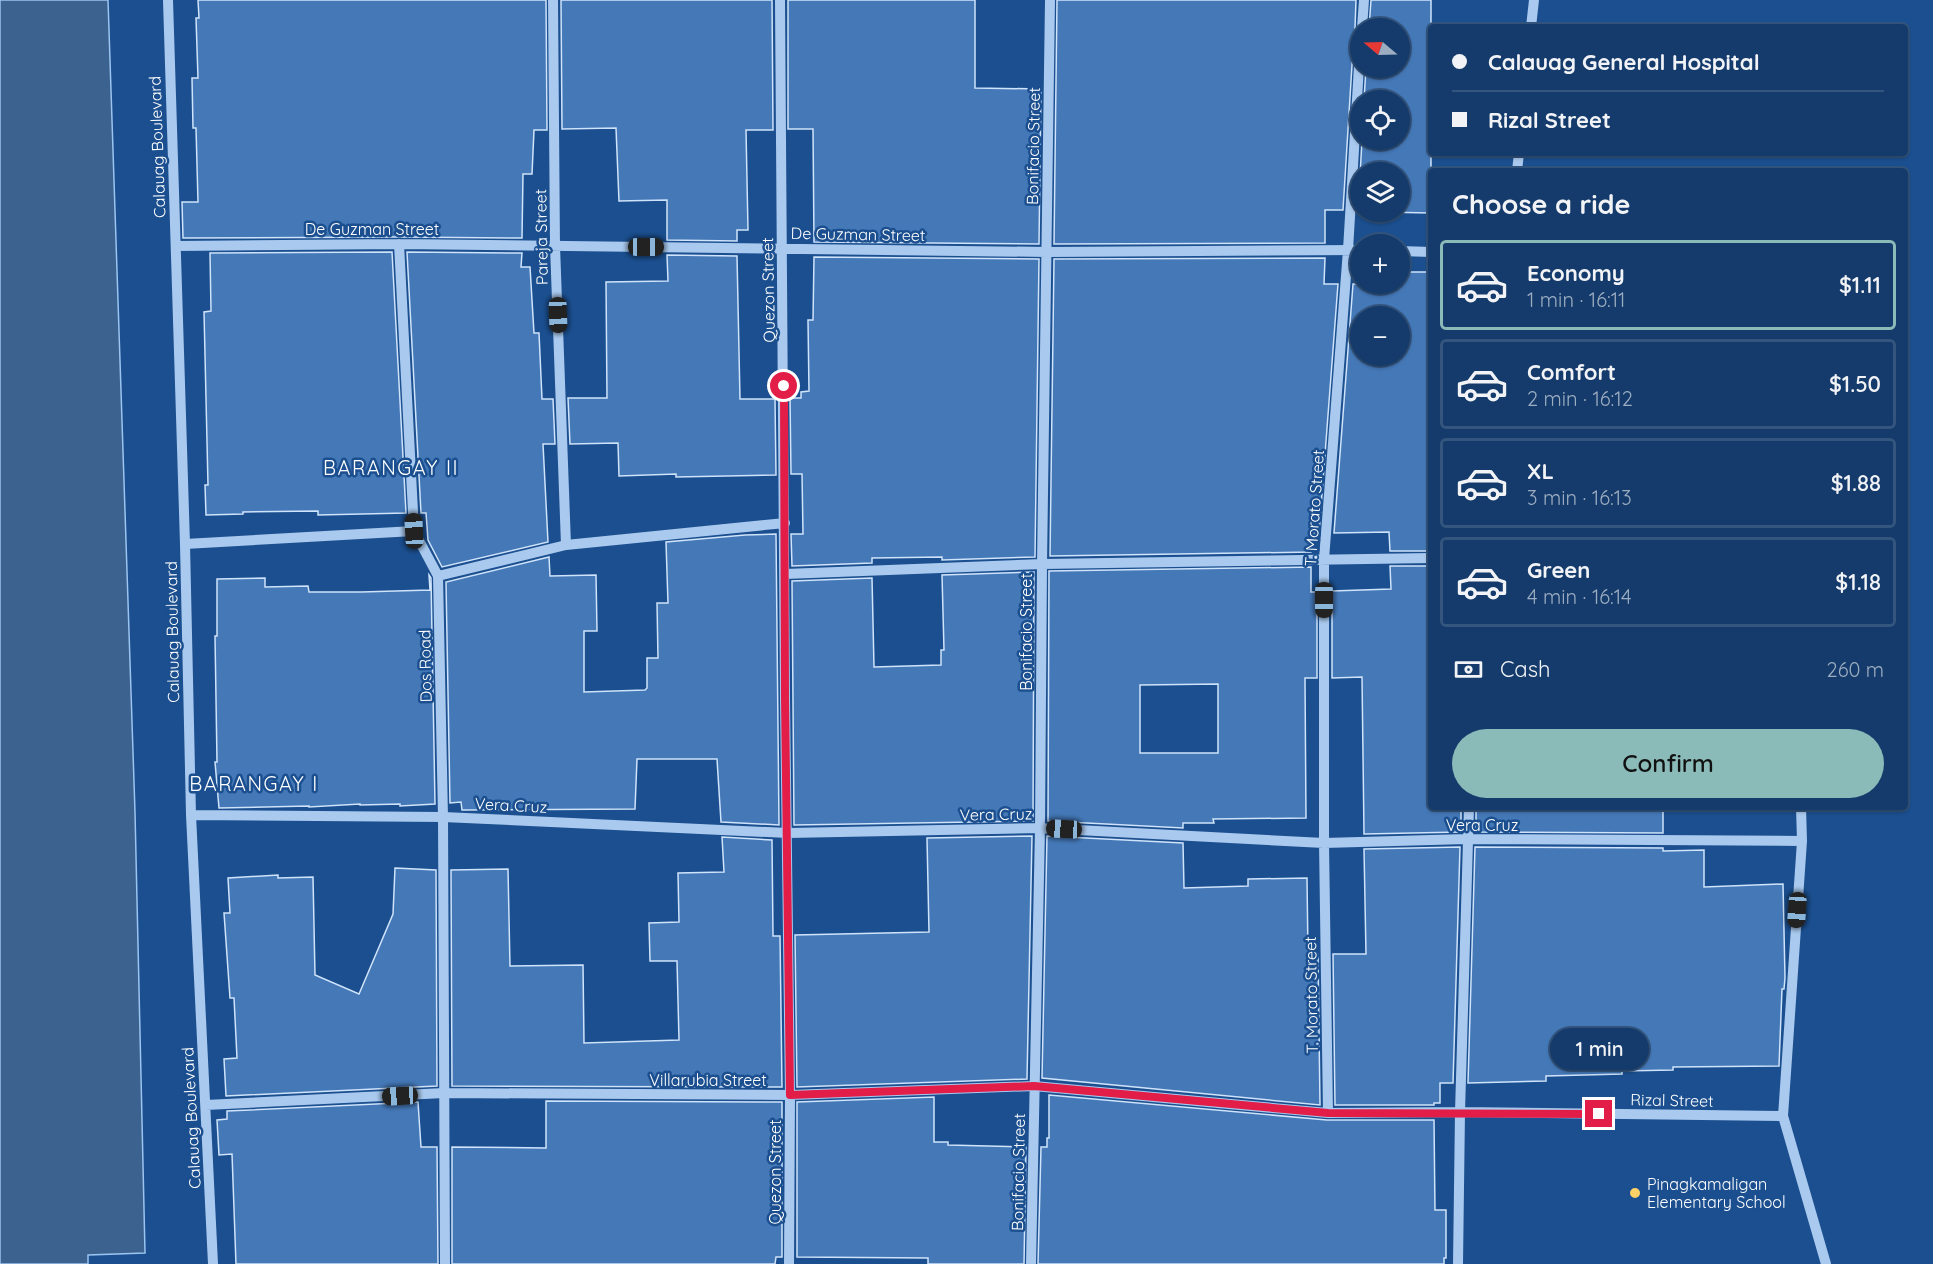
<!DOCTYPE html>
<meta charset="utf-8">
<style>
:root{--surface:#143b6b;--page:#1d4271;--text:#f1f3f6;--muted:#9dadc1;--line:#33557e;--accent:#8bbbb9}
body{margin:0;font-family:Quicksand,sans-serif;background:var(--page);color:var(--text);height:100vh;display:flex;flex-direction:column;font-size:22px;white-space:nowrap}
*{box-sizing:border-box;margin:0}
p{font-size:20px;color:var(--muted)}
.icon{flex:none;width:33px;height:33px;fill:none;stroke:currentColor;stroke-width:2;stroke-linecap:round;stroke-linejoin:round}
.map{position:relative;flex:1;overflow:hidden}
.details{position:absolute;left:1428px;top:168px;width:480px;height:642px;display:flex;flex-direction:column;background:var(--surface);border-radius:6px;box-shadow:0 2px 4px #0004,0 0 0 2px var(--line)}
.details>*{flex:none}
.guide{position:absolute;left:1428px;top:24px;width:480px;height:132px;border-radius:6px;box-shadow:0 2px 4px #0004,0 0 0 2px var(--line);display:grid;align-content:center;height:132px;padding:0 24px;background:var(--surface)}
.needle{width:39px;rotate:289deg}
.controls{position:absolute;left:1350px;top:18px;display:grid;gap:12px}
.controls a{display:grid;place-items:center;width:60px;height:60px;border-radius:50%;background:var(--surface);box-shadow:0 2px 4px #0004,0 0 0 2px var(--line);font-size:30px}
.end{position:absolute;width:27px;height:27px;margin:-14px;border:8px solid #e11d48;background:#fff;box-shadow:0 0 0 3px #fff}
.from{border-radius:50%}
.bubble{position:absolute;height:42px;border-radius:21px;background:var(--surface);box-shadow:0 2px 4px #0004,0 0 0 2px var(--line);font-size:20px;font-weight:600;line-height:42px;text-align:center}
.car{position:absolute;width:18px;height:36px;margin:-18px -9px;border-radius:8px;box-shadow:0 0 4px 2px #0007;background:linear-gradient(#222 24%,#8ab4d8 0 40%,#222 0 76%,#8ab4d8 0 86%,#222 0)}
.guide b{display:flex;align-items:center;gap:21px;height:57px;font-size:22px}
.guide b+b{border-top:2px solid var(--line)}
.guide i{width:15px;height:15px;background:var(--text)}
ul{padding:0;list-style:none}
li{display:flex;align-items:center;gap:18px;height:90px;margin:0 12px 9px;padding:0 12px;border:3px solid var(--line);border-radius:6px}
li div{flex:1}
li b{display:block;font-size:22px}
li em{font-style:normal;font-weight:600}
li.on{border-color:var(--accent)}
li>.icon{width:54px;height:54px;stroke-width:1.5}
h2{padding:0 24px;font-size:27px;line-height:72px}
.pay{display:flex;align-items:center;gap:15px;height:66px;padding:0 24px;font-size:22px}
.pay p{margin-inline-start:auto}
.primary-button{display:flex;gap:12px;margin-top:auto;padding:12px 24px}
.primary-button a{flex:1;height:69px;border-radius:36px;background:var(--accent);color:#111;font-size:24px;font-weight:600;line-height:69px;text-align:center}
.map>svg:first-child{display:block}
.water{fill:#3c6290;stroke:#9cc4f0;stroke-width:1.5}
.building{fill:#4478b7;stroke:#cfe3fa;stroke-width:1.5;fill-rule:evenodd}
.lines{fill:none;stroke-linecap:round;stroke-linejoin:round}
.minor{stroke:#a9c9ee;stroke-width:10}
.route{stroke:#e11d48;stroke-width:8}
.poi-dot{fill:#ffd166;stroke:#1b4f8f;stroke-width:2}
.labels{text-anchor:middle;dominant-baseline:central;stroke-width:5;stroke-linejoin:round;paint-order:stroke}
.street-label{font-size:16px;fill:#fff;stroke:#1b4f8f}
.poi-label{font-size:16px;fill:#fff;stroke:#1b4f8f;text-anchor:start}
.quarter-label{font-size:20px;letter-spacing:1.5px;fill:#fff;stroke:#1b4f8f}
</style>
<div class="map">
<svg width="1933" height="1264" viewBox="0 0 1933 1264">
<rect width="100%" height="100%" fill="#1b4f8f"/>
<path class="water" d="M0 0H108L135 812 145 1253 88 1255V1264H0Z"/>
<path class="building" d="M198 0H546L547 130H534L532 174H523L522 238 399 237 183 238 182 202H198L196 128H193L192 78H198L196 18H199Z
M561 0H772L773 130H746L748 230H737V241L667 240V200L619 201 616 128 562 129Z
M788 0H975V88L1041 89 1039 244 814 242 813 129H788Z
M1057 0H1356L1355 28 1356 32 1360 35V42L1356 43 1353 49 1343 210H1325V243L1054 244Z
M1371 0H1431V213L1380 212H1400V172H1360V211H1358L1362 140H1400V100H1364L1366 68H1400V28H1369Z
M392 252 406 513 318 515V511L243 512V514L206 515 205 485H208L204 312 211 311 210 253Z
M407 252 522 253 521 267H530L534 333H539L542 399H553L555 444H543L548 542 442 567 428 540 426 513H421Z
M667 255 737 256 740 399H775L776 475 676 477V474L619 476 618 443 570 444 568 398H607L606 282 668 281Z
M814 257 1039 259 1035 557 942 560V557L872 558V563L792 566 791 534H803L802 474H791L790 398H801V392L809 391 808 320H813Z
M1325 258 1324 284H1338L1319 533H1311V552L1050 556 1054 259Z
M1400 272H1431V551H1390L1389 532 1334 533 1353 284H1400ZM1360 316H1400V356H1360Z
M776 534 779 825 721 822 717 759H637L635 809 462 810 461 802 450 803 446 582 549 557 550 576 596 575 597 631H584V692L645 690 647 688V658H658L657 603H668L666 542 745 535Z
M1390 566H1431V807H1461V832L1364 834 1362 677 1332 678V591L1391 589Z
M1311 567V592H1317V678H1305L1306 818 1213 819 1214 823H1183V828L1048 821 1049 571ZM1218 684V753H1140V685Z
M1034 572 1033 821 794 825 792 581 872 578 874 667 941 665V650H944L942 575Z
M429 575 431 578 435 804 400 806V804L360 805V804L309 807V806L219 808 215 762H217L215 636H217V579L265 578V587L308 586 309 592H361L430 590Z
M1476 807H1663V833L1476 832Z
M1032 836 1027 1079 797 1087 795 935 929 932 927 838Z
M1047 836 1183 843 1184 888 1248 886V879L1307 878 1308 954H1318L1320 1105 1042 1078Z
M722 837 772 840 773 936H780L782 1087 452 1086 451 870 508 869 510 966 583 965 584 1043 679 1040 677 961H650L649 923 679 922 678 873 724 872Z
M1460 847 1453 1083H1440V1103H1434V1105H1335L1333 954H1366L1364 849Z
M1475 847 1663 848V851L1704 850V887L1783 884 1785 978 1784 989H1782L1779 1066 1673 1067V1070L1622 1071V1074L1546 1076V1081L1468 1083Z
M395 868 436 870 437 1086 226 1096 224 1059 237 1058 234 998H230L224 913H230L228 878 278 875V878L313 877 315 975 359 994 393 914Z
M1049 1095 1327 1120H1434L1435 1210H1446V1258H1444V1264H1038L1041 1147H1047V1138H1049Z
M934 1097V1142H948V1145L1026 1147 1024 1264H928V1258L797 1257V1102Z
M546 1101 782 1102V1257H776L775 1264H452V1147L546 1148Z
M418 1102 421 1147H437L438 1264H236L232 1154 219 1155 217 1120 227 1119V1111Z"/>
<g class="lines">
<path class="minor" d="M168 0 185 544 191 815 213 1264
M553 0 555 246 566 545
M780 0 785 697 790 1095 789 1264
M1531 27 1534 0
M1362 28 1364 0
M1517 171 1519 153
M399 244 414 531 438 576 443 817 445 1264
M176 246 399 244 1047 252 1360 250
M1400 251 1431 252
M185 544 414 531
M785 574 1042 564 1431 558
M438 576 566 545 785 523
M1801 807 1802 841 1783 1116 1826 1264
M191 815 443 817 788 833 1040 828 1324 843 1467 839 1802 841
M206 1105 444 1093 790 1095 1034 1086 1328 1113 1460 1112 1783 1116
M1328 1113 1324 843V559L1348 250 1360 49
M1031 1264 1040 828 1042 564 1050 0
M1458 1264 1460 1112 1469 807"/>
</g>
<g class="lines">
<path class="route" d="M784 386 785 697 790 1095 1034 1086 1328 1113 1599 1114"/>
</g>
<circle class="poi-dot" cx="1635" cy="1193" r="6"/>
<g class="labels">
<g class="street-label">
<text transform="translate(1033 146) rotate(-89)">Bonifacio Street</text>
<text transform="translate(157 147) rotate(-92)">Calauag Boulevard</text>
<text x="372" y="229">De Guzman Street</text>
<text transform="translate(858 234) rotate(1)">De Guzman Street</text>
<text transform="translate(541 237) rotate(-91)">Pareja Street</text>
<text transform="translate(768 290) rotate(-91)">Quezon Street</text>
<text transform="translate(1314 508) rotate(-86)">T. Morato Street</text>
<text transform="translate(172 632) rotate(-91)">Calauag Boulevard</text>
<text transform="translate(1026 632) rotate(-90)">Bonifacio Street</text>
<text transform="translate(425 666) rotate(-91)">Dos Road</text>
<text transform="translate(511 805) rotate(3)">Vera Cruz</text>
<text transform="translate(996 814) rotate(-1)">Vera Cruz</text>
<text x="1482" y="825">Vera Cruz</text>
<text transform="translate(1311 995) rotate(-91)">T. Morato Street</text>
<text x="708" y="1080">Villarubia Street</text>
<text transform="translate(1672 1100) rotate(1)">Rizal Street</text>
<text transform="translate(191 1118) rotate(-93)">Calauag Boulevard</text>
<text transform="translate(775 1172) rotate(-90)">Quezon Street</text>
<text transform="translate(1018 1172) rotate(-89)">Bonifacio Street</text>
</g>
<g class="poi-label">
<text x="1647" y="1184">Pinagkamaligan<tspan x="1647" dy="18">Elementary School</tspan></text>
</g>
<g class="quarter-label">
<text x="391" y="467">BARANGAY II</text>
<text x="254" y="783">BARANGAY I</text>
</g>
</g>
</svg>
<div class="controls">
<a><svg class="needle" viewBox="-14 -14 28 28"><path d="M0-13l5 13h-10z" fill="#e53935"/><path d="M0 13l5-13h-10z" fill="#9dadc1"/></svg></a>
<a><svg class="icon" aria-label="locate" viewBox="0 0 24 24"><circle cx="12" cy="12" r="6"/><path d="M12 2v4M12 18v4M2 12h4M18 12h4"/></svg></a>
<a><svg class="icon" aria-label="layers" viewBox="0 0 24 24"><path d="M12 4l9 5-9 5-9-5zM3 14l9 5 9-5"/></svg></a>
<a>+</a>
<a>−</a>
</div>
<i class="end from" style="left:784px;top:386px"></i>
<i class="end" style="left:1599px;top:1114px"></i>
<div class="bubble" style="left:1550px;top:1028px;width:99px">1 min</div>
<i class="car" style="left:646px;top:247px;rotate:90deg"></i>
<i class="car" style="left:558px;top:315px;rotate:178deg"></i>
<i class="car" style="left:414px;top:531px;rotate:357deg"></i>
<i class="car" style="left:1324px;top:600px;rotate:180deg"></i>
<i class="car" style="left:1064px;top:829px;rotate:273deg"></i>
<i class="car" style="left:1797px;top:910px;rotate:184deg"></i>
<i class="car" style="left:400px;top:1096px;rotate:267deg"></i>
<div class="guide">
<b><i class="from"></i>Calauag General Hospital</b>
<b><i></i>Rizal Street</b>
</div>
<section class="details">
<h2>Choose a ride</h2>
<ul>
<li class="on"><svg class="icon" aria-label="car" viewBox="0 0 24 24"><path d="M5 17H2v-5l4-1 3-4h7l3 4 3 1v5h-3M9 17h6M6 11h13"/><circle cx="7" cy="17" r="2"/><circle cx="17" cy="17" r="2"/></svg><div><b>Economy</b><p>1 min · 16:11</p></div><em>$1.11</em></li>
<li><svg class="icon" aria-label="car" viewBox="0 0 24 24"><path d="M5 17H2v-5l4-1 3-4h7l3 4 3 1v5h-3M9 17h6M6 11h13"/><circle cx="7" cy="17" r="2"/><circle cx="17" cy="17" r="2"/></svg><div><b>Comfort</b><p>2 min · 16:12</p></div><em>$1.50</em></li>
<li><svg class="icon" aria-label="car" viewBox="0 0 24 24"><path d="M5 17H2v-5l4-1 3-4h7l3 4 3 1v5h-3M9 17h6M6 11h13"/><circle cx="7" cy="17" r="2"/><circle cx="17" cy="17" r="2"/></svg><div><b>XL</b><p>3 min · 16:13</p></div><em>$1.88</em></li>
<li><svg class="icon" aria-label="car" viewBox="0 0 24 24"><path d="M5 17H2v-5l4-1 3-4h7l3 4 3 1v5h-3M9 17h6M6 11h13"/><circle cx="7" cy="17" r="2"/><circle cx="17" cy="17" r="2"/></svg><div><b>Green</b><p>4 min · 16:14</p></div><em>$1.18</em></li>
</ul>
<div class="pay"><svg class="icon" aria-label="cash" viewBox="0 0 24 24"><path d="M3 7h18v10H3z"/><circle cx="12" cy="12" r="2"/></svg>Cash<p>260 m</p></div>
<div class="primary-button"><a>Confirm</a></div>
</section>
</div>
